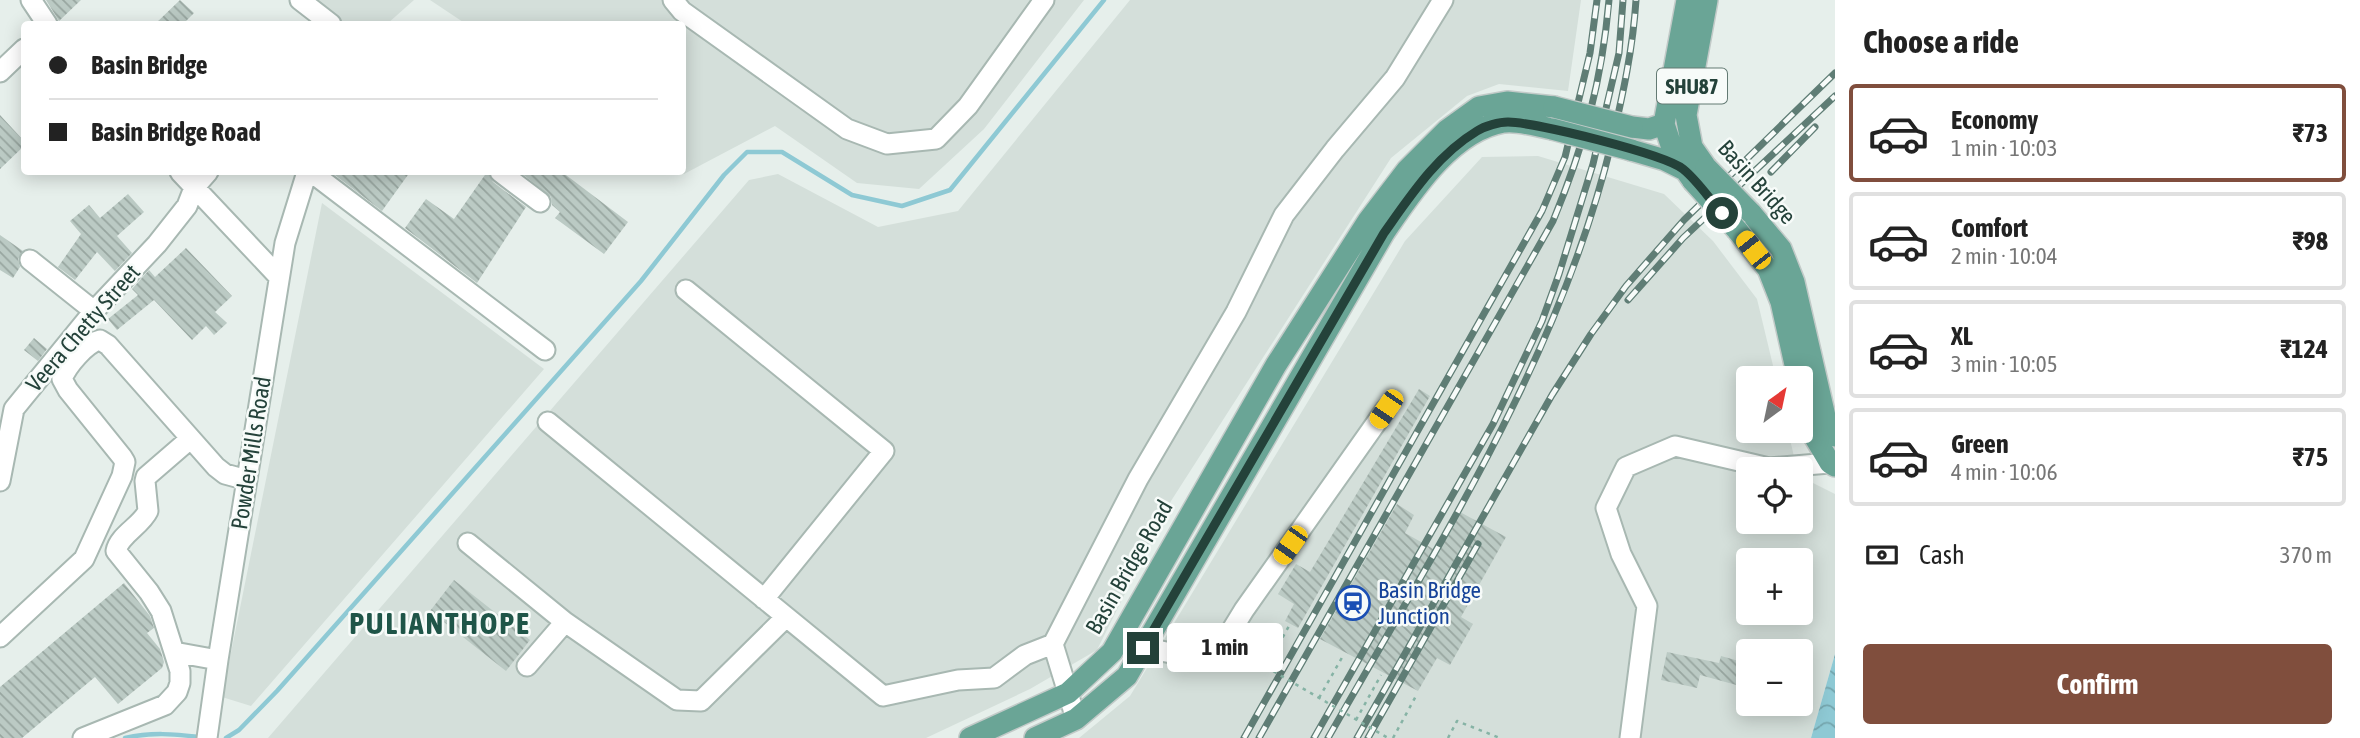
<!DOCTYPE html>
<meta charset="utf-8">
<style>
:root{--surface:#fff;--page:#f2f2f2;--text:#222;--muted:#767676;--line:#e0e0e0;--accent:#804e3d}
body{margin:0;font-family:"Asap Condensed",sans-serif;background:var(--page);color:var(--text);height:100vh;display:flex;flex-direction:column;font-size:26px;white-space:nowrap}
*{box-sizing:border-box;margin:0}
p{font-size:23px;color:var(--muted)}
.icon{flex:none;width:38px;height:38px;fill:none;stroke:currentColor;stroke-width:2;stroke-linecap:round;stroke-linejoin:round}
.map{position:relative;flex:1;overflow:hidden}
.side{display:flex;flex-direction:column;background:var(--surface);width:525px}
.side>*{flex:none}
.guide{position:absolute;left:21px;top:21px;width:665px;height:154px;border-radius:7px;box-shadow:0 4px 18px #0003;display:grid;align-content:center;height:154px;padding:0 28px;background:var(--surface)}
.needle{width:46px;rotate:33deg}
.tools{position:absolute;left:1736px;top:366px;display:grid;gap:14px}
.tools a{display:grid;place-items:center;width:77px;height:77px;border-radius:7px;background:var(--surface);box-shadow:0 4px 18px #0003;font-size:35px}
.end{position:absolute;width:32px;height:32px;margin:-16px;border:9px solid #24423a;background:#fff;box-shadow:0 0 0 4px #fff}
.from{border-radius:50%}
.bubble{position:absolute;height:49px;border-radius:7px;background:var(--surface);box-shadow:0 4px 18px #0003;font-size:23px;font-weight:700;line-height:49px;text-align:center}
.car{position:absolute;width:21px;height:42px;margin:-21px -10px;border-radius:9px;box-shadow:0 0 5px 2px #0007;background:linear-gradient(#f5c518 24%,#345 0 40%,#f5c518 0 76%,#345 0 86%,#f5c518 0)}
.guide b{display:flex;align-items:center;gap:24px;height:66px;font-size:26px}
.guide b+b{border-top:2px solid var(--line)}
.guide i{width:18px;height:18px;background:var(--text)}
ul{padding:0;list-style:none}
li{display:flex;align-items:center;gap:21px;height:98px;margin:0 14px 10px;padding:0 14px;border:4px solid var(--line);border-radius:7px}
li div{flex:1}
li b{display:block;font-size:26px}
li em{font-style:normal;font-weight:700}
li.selected{border-color:var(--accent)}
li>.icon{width:63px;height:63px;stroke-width:1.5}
h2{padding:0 28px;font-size:32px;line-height:84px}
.pay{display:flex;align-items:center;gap:18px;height:77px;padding:0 28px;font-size:26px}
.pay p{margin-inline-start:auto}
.primary-button{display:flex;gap:14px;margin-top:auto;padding:14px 28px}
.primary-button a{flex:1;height:80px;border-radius:7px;background:var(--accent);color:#fff;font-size:28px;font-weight:700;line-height:80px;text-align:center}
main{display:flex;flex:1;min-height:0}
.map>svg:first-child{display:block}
.built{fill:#d4dfda;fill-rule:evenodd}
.water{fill:url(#water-waves)}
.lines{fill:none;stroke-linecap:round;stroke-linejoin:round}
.stream{stroke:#8ec9d4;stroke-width:4.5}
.building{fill:url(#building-back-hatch)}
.minor-casing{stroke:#a8b8b2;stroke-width:23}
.major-casing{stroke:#c2cac8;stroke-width:24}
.path{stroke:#86b3a5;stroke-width:2.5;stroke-dasharray:3.5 5;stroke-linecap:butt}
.minor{stroke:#fff;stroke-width:19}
.major{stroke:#6aa596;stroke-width:21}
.rail-casing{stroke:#5f7d75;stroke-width:7}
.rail{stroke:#f7fbf9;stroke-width:4.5;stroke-dasharray:13;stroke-linecap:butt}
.major-bridge-casing{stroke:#c2cac8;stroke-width:24;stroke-linecap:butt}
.path-bridge{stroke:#86b3a5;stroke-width:2.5;stroke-dasharray:3.5 5;stroke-linecap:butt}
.major-bridge{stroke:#6aa596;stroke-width:21}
.route{stroke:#24423a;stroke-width:9}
.labels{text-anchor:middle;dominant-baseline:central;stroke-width:5;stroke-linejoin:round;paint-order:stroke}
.shield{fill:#f7fbf9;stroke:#637a73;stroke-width:2}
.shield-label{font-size:21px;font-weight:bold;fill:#24423a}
.street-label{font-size:23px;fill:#24423a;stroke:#f7fbf9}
.transit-label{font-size:23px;fill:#164399;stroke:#f7fbf9;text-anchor:start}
.district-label{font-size:30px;font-weight:bold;letter-spacing:2px;fill:#1f5548;stroke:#f7fbf9}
</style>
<main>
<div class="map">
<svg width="1835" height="738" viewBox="0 0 1835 738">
<defs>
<pattern id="water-waves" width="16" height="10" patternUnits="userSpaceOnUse" patternTransform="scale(1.75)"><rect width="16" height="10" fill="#8ec9d4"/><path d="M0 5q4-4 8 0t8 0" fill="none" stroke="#74a5ad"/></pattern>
<pattern id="building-back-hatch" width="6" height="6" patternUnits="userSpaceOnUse" patternTransform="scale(1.75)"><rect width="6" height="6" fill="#bbcac4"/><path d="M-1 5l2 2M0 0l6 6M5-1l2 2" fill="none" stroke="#98a6a0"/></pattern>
</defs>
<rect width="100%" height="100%" fill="#e6efeb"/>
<path class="built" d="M310 0H414L387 24H346Z
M430 0H1084L984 129 919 189 857 183 775 126 684 174 679 172H682V24H466Z
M1130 0H1581L1568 91 1499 84 1467 96 1391 158 1171 501 1097 650 1030 689 926 738H268L749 180 778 174 878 227 958 211Z
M1538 156 1664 194 1713 241 1757 299 1776 378H1748V430L1788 431 1797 469H1748V522H1801V477L1835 494V654L1811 738H1079L1130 696 1405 241 1482 157ZM1748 560H1801V612H1748ZM1748 651H1801V704H1748Z
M322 203 544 369 251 706 222 697Z"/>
<path class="water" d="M1835 654V738H1811Z"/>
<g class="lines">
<path class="stream" d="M125 738C151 732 174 734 200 737
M226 738 239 730 277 691 641 281 724 175 747 152H782L852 195 902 206 950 190 1104 0"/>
</g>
<path class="building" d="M46 0H81L59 21Z
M180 0 194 13 183 24H155Z
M0 115 24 141V146L0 169Z
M331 172H410L382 211Z
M487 172 493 182 526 207 477 283 405 228 426 199 454 219Z
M520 172H562L628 222 604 254 555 218 560 212 552 205 551 197Z
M128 194 144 212 117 236 132 253 115 271 97 252 75 280 58 267 81 234 70 221 89 205 100 218Z
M0 235 23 251 18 259 20 267 13 278 0 270Z
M186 248 232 296 215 312 227 323 214 335 206 326 192 340 154 300 117 330 108 319 138 295 132 289 149 270 155 277Z
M34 338 47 349 38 361 24 350Z
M1419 389 1430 396 1298 628 1285 621 1294 604 1278 594 1296 564 1310 572Z
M1397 504 1414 515 1405 533 1437 551 1460 512 1506 537 1461 617 1473 624 1450 665 1437 658 1418 691 1320 639Z
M454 580 530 640 506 671 430 611Z
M124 583 150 616 154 628 147 633 160 649 164 662 162 668 118 704 95 677 22 738H0V687Z
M1667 652 1719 663 1721 656 1746 663 1740 686 1700 675 1697 688 1661 680Z"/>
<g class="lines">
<g class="minor-casing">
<path id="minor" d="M31 0 47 24
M300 0 331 24
M673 0 682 11 847 129 887 144 936 139 968 106 1044 0
M0 72 24 49
M180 172 279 277
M311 172 545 350
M500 172 540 202
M30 260 94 311
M686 290 884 451 764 599
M548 422 883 696 958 680 994 678 1025 655 1053 644
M0 481 14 409 94 311 157 244 187 206 194 188 208 172
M468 543 565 622 527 666
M565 622 677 700 701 701 786 617
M0 637 84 559 122 476 125 462 122 457 68 390 62 379C67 366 86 343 100 340L108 345 216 467 225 474 247 480
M1143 648C1171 651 1188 661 1217 654L1244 610 1386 409
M174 652 218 660
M1076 719 1053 644 1138 479 1236 312 1284 215 1335 149 1395 78 1443 0
M83 738 165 705 177 692 180 683V671L161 611 149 592 116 551C119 535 141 526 148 511L145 481 146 477 190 439
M207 738 218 660 285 243 307 172
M1630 738 1647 606 1621 554 1606 508 1626 467 1675 446 1769 468 1830 463"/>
</g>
<g class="major-casing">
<path id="major" d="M1687 0 1664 124 1674 154 1693 181
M1632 127 1649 129 1664 124
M1631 150 1665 160 1683 169
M1706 167 1692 147 1686 115 1707 0
M1751 213 1781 249 1794 282 1827 425 1835 436
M1737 230 1768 269 1781 302 1798 378
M1801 388 1811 431 1830 463 1835 466
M970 738 1068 693 1112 652 1276 365 1368 221 1407 170 1447 130 1479 107 1507 102 1554 107
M1035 738 1076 719 1127 676 1384 233C1412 192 1451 131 1504 122 1518 120 1537 126 1552 129"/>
</g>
<path class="path" d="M1266 667 1289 626
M1319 698 1344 654
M1356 720 1381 675
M1393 738 1416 696
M1448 738 1457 721 1500 738"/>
<use href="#minor" class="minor"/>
<use href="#major" class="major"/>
<g class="rail-casing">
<path id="rail" d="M1771 172 1815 127
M1628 300 1683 238 1835 96
M1244 738 1542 211 1565 157 1590 53 1597 0
M1259 738 1553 221C1584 146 1602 81 1609 0
M1314 738 1493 424 1542 321 1559 274 1593 164 1619 53 1623 0
M1328 738C1437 546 1560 358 1612 141 1623 94 1633 48 1636 0
M1357 738 1552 395 1591 334 1626 286 1684 220 1835 73
M1368 738 1478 544"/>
</g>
<use href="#rail" class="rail"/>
<g class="major-bridge-casing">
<path id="major-bridge" d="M1554 107 1632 127
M1552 129 1631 150
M1706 167 1751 213
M1693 181 1737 230"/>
</g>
<path class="path-bridge" d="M1266 667 1388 738"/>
<use href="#major-bridge" class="major-bridge"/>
</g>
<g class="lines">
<path class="route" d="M1143 648 1384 233C1411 195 1437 155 1477 131 1485 126 1499 122 1508 122 1535 122 1664 154 1683 169 1698 181 1710 200 1722 213"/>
</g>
<defs>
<g id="station-ring" transform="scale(1.75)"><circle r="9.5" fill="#f7fbf9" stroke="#1a4fb4" stroke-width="1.5"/><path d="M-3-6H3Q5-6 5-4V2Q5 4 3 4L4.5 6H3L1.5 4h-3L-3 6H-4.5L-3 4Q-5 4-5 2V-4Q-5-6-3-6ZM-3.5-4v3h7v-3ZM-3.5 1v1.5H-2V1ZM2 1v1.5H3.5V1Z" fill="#1a4fb4"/></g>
</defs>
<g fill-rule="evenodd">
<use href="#station-ring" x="1353" y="603"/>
</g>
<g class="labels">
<rect class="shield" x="1657" y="68.5" width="70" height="35" rx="5"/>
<g class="shield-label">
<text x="1692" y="86">SHU87</text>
</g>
<g class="street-label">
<text transform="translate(1757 182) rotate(48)">Basin Bridge</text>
<text transform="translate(83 328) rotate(-49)">Veera Chetty Street</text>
<text transform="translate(251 453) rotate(-81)">Powder Mills Road</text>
<text transform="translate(1129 567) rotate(-60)">Basin Bridge Road</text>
</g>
<g class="transit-label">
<text x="1378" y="590">Basin Bridge<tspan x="1378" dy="26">Junction</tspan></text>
</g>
<g class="district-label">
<text x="440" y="623">PULIANTHOPE</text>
</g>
</g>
</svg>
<div class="tools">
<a><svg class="needle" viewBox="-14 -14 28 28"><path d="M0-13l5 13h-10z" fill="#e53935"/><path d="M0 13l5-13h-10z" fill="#767676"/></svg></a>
<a><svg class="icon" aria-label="locate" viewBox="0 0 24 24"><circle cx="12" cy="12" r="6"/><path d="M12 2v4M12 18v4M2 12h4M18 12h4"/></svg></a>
<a>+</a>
<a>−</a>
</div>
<i class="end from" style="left:1722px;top:213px"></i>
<i class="end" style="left:1143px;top:648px"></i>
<div class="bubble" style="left:1167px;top:623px;width:116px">1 min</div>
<i class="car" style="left:1753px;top:250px;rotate:322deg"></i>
<i class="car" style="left:1386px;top:409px;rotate:214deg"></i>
<i class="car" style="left:1290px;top:545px;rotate:215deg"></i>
<div class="guide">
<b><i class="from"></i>Basin Bridge</b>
<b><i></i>Basin Bridge Road</b>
</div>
</div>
<section class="side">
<h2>Choose a ride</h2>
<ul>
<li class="selected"><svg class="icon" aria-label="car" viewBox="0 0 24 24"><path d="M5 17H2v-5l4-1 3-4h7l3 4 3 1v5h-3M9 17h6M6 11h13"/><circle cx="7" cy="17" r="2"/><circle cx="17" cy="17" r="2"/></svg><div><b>Economy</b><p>1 min · 10:03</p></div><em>₹73</em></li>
<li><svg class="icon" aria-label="car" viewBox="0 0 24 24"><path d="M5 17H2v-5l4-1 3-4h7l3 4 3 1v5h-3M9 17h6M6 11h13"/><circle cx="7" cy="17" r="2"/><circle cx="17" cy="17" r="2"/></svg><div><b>Comfort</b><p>2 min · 10:04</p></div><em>₹98</em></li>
<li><svg class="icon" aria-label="car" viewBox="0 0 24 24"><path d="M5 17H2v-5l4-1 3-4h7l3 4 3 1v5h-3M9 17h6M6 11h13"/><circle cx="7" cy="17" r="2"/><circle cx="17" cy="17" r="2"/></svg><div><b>XL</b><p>3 min · 10:05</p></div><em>₹124</em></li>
<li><svg class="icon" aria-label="car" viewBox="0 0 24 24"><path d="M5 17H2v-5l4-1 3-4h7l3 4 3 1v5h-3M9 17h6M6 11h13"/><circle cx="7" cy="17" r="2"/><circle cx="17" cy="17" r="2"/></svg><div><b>Green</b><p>4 min · 10:06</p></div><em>₹75</em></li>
</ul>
<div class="pay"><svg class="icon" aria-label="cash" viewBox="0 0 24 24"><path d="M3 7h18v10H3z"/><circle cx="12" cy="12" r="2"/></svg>Cash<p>370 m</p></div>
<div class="primary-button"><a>Confirm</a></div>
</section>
</main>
